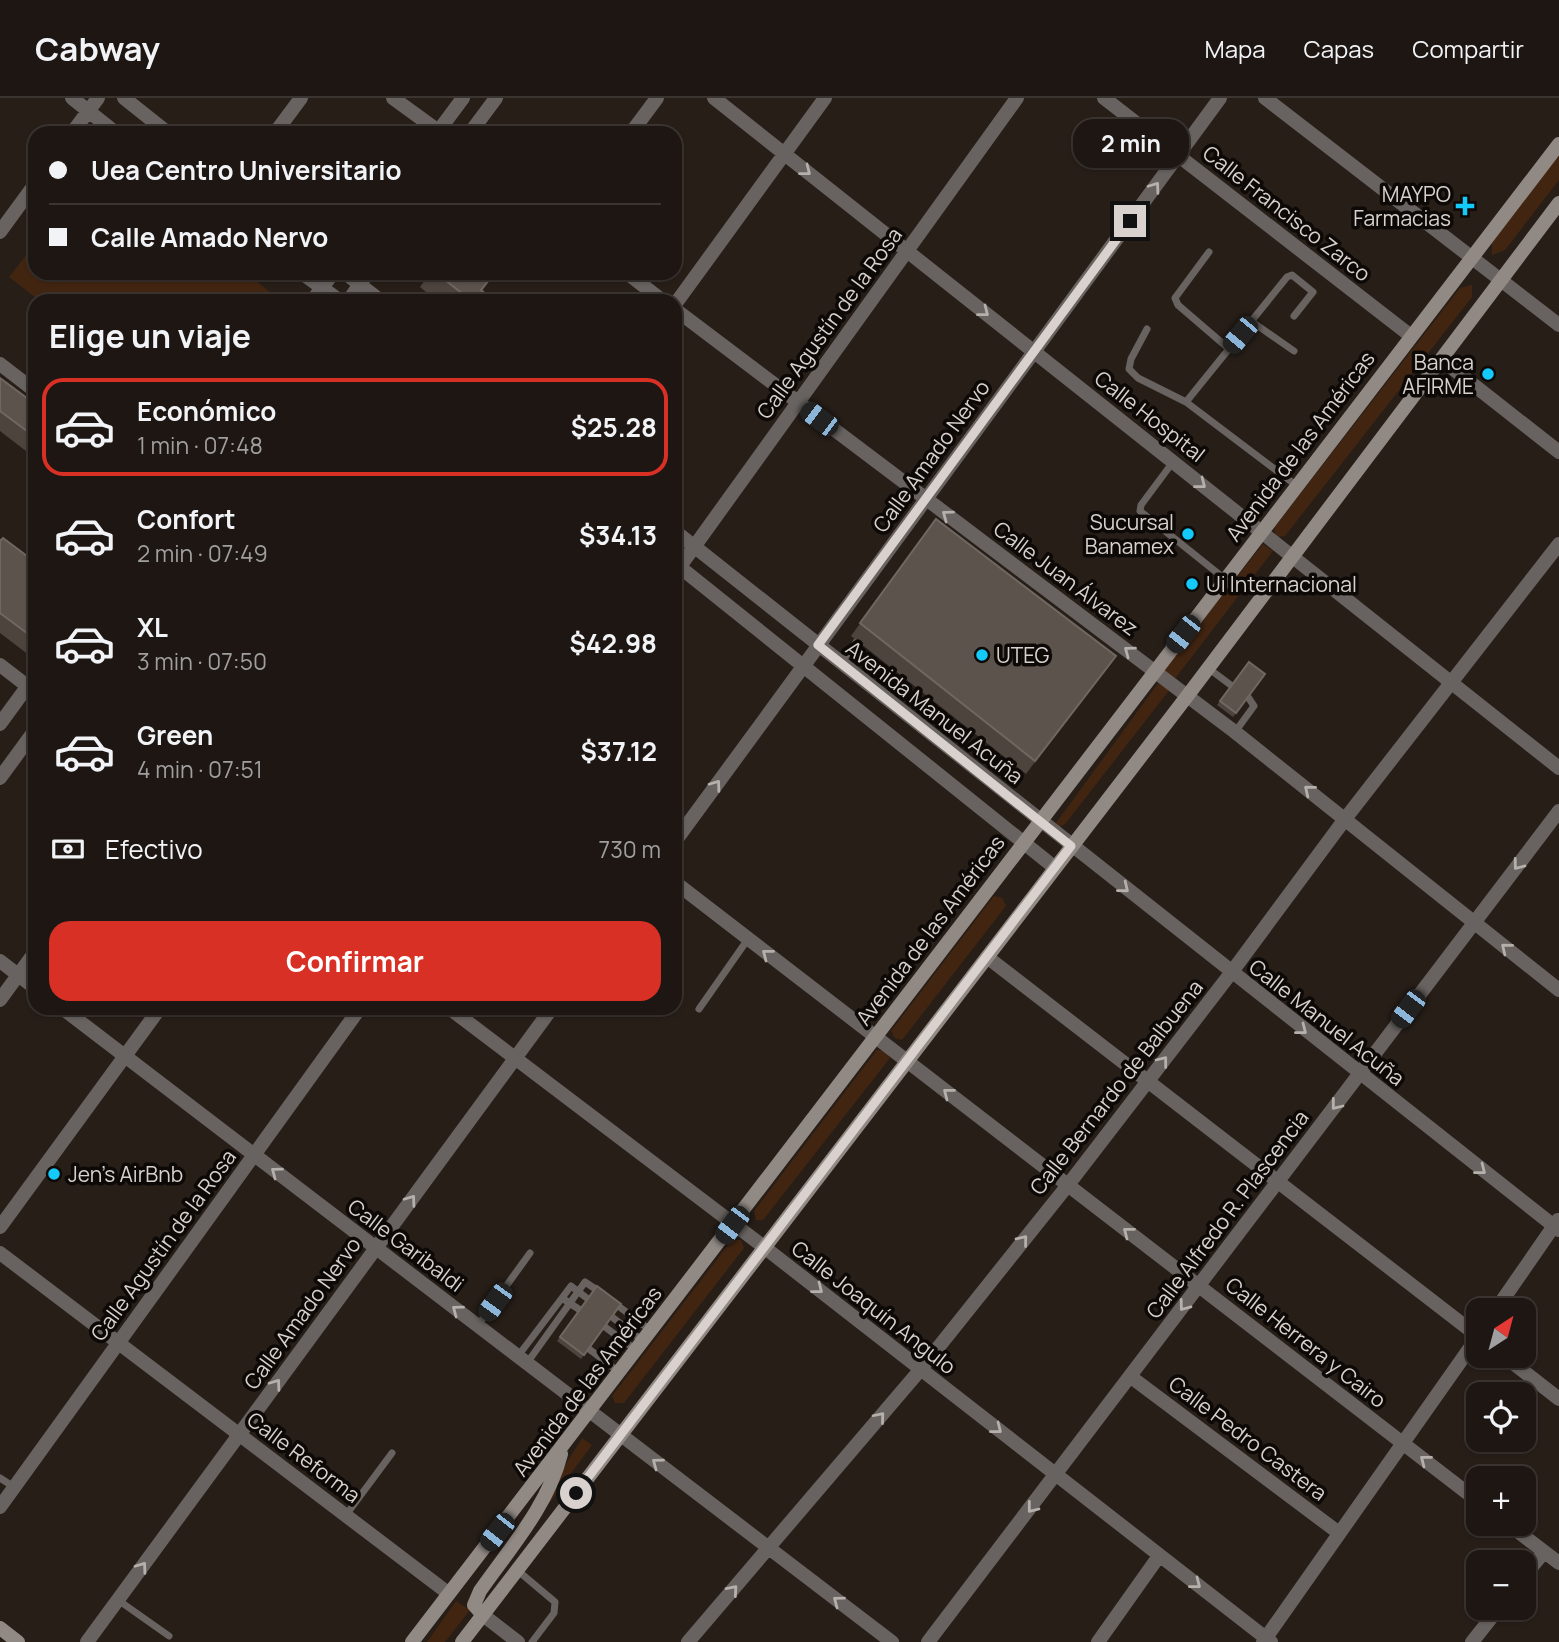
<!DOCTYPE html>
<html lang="es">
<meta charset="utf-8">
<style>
:root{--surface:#1d1612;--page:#251f1b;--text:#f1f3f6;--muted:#a09f9f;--line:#3b3532;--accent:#d93025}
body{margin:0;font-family:Manrope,sans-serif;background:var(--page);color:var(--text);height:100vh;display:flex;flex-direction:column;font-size:26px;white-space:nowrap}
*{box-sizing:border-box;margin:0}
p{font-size:23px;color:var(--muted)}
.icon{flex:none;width:38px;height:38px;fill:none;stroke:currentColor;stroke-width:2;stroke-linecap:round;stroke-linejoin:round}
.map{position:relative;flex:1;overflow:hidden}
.drawer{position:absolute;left:28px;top:196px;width:654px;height:721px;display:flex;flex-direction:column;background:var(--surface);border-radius:21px;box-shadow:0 2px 5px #0004,0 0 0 2px var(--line)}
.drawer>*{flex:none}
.banner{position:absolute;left:28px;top:28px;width:654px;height:154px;border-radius:21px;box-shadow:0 2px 5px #0004,0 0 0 2px var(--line);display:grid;align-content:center;height:154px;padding:0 21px;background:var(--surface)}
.needle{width:46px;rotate:36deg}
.buttons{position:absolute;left:1466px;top:1200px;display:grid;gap:14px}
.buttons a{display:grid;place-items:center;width:70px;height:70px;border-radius:14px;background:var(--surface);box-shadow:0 2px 5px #0004,0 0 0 2px var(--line);font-size:35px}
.end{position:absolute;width:32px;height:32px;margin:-16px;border:9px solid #d8d1cd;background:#111;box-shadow:0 0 0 4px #111}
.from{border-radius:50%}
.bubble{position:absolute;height:49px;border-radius:21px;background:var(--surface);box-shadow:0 2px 5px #0004,0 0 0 2px var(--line);font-size:23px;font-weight:700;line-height:49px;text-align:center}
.car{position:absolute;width:21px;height:42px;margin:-21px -10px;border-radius:9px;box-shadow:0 0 5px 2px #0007;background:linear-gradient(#222 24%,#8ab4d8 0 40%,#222 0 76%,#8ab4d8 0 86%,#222 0)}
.banner b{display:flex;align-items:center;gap:24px;height:66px;font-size:26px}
.banner b+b{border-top:2px solid var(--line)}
.banner i{width:18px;height:18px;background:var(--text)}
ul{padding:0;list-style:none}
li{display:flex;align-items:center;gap:21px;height:98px;margin:0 14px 10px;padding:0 7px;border:4px solid transparent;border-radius:21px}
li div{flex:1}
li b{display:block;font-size:26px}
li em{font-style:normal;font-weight:700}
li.active{border-color:var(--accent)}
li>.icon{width:63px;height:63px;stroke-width:1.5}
h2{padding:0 21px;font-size:32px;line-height:84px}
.pay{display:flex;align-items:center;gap:18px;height:77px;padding:0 21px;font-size:26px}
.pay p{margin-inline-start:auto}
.cta{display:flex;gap:14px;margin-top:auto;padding:14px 21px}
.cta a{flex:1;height:80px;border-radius:21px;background:var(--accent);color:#fff;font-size:28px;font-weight:700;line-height:80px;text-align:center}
header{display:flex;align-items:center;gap:42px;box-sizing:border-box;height:98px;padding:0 35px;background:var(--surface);border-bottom:2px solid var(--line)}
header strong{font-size:33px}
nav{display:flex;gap:38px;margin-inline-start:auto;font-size:24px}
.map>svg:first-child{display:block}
.green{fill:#422511}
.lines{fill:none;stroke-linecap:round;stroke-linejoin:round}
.service{stroke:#686360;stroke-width:7}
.minor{stroke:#686360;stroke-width:14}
.tertiary{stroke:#686360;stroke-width:14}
.secondary{stroke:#918984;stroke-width:14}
.wall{fill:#4e443e}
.shaded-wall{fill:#382e28}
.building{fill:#5d534d;stroke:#706761;stroke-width:2}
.oneway{stroke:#b6b0ac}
.route{stroke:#d8d1cd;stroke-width:9}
.poi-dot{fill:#14cafb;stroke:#0d0907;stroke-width:2.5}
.labels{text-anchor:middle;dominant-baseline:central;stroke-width:7;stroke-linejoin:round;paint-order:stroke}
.poi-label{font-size:21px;fill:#d8d1cd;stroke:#0d0907;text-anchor:end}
.street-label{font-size:21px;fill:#d8d1cd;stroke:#0d0907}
</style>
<header>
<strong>Cabway</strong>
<nav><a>Mapa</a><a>Capas</a><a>Compartir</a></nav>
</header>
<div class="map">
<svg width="1559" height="1544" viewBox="0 0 1559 1544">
<rect width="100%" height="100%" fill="#271e18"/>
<path class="green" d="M1559 56V82L1505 152 1492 157V143Z
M35 146V175H246L280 202 40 203 9 179Z
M1472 187V199L1285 438 1276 439 1274 430 1460 190Z
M1263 446 1273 453 1174 582 1163 573Z
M1159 584 1171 590 1066 725 1060 729 1056 725Z
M994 798 1002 800 1006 808 902 942 895 940 891 933Z
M877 952 886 953 890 960 763 1122H756L754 1113Z
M732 1142H741L744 1150 624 1305H615L612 1298Z
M582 1340 592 1347 507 1462Z
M456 1503 470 1512 445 1544H427Z"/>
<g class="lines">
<path class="service" d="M1209 154 1175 200 1178 207 1228 250
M1294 218 1313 194 1292 177 1287 179 1186 304 1297 388
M1251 223 1294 253
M1147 231 1131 261 1129 271 1138 280 1186 304
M1173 364 1141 407 1140 413 1225 481
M841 565 857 543
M1208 570 1232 588
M1235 634 1254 608 1248 599
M699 911 748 841
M562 1200 571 1188 588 1201
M613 1204 650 1232
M612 1219 643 1243
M478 1227 530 1155
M605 1229 636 1252
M589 1251 619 1274
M518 1258 562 1200 580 1212
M527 1265 585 1184 603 1196
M0 1380 14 1389
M346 1417 392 1355
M517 1472 555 1504 554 1515 532 1544
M118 1502 169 1538"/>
<path class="minor" d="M72 0 116 35
M124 0 168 35
M393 0 441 35
M714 0 1559 670
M1104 0 1411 238
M1265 0 1559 227
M72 35 98 0
M275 35 301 0
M631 35 657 0
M0 134 35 86
M302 175 340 203
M345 175 381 203
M627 175 663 203
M676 205 825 0
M676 212 1235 634 1559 892
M1442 262 1559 354
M0 266 35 293
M676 434 1559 1132
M676 466 1054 769
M676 474 1017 0
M0 567 35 594
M676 742 1220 0
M676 785 1479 1404
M987 859 1479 1239
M0 863 35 890
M0 902 35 854
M62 910 892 1544
M449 910 764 1149 1271 1544
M0 1129 160 910
M0 1155 448 1495
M1495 1213 1558 1122
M1504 1258 1559 1301
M1131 1279 1339 1435
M0 1409 360 910
M1508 1426 1559 1465
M1524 1478 1544 1454
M483 1517 518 1544
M87 1544 552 910
M688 1544 921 1271 1068 1087 1231 875 1345 721 1559 446
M928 1544 1559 713
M1098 1544 1159 1458
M1263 1544 1479 1237
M1472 1544 1499 1510"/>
<path class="tertiary" d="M437 35 463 0
M470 35 496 0
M312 203 333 175
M348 203 368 175
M0 626 35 578
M0 680 35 632"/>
<path class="secondary" d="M483 1517 474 1507 480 1493C510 1450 548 1408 561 1356
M0 1530 18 1544
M412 1544 1559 46
M462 1544 1188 597 1559 105"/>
</g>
<path class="wall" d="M430 175H512L505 184 495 176 482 193 486 203H437L420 189Z
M0 280 35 306V360L0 333Z
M936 421 1106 572 1026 676 851 538Z
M0 443 35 464V549L29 557 0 535Z
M1249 564 1265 576 1233 619 1217 607Z
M597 1188 621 1206 581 1261 557 1243Z"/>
<path class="shaded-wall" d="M1116 558 1106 572 1026 676 1035 663Z"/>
<path class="building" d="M436 175H494L481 192 489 199 486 203H472Z
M0 280 35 306V339L0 313Z
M936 421 1116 558 1035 663 860 525Z
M3 440 35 464V541L0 515V443Z
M1249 564 1265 576 1236 615 1220 603Z
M597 1188 621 1206 584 1257 560 1239Z"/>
<defs><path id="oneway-chevron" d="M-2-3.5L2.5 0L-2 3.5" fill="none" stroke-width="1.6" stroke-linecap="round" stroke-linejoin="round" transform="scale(1.75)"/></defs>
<g class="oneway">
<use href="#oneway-chevron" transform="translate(806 73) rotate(38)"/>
<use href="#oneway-chevron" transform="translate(1155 89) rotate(-54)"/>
<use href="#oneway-chevron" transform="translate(984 214) rotate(38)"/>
<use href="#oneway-chevron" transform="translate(1201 386) rotate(38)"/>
<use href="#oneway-chevron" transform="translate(947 417) rotate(-143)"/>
<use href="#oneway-chevron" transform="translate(1129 553) rotate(-143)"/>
<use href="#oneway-chevron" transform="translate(716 687) rotate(-54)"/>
<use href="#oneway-chevron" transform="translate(1309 692) rotate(-141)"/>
<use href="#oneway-chevron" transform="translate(1518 767) rotate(127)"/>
<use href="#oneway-chevron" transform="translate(1124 790) rotate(39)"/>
<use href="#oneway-chevron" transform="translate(1506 850) rotate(-141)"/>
<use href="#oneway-chevron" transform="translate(767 856) rotate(-142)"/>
<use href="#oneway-chevron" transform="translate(1302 932) rotate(38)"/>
<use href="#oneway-chevron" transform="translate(1163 963) rotate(-52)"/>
<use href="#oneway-chevron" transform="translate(948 995) rotate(-142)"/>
<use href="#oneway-chevron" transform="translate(1336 1007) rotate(128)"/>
<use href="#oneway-chevron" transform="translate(1481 1072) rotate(38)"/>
<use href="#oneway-chevron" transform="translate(276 1074) rotate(-143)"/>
<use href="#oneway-chevron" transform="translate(411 1102) rotate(-54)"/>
<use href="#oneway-chevron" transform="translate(1128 1134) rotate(-142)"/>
<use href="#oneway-chevron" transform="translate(1023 1142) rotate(-51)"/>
<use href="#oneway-chevron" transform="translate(818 1191) rotate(38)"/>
<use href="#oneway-chevron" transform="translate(1184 1208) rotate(127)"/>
<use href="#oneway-chevron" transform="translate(457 1212) rotate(-143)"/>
<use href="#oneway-chevron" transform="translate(276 1286) rotate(-54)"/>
<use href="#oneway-chevron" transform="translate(880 1319) rotate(-50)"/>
<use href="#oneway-chevron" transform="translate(997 1331) rotate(38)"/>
<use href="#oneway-chevron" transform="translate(1425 1362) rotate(-142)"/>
<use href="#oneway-chevron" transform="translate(657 1365) rotate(-143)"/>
<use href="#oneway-chevron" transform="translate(1032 1410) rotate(128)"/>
<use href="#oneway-chevron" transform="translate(142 1469) rotate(-54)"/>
<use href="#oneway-chevron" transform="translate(1196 1486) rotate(38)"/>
<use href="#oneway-chevron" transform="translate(733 1492) rotate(-49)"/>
<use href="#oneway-chevron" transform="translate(838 1503) rotate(-143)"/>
</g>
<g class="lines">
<path class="route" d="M576 1395 1071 748 818 547 1130 123"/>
</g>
<g class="poi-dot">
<path d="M1461.5 97.5h7v7h7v7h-7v7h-7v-7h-7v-7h7z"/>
<circle cx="1488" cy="276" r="7"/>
<circle cx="1188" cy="436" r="7"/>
<circle cx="1192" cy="486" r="7"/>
<circle cx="982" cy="557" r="7"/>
<circle cx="54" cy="1076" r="7"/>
</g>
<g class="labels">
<g class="poi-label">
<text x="1451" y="96">MAYPO<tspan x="1451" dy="24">Farmacias</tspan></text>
<text x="1474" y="264">Banca<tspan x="1474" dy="24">AFIRME</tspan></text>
<text x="1174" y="424">Sucursal<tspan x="1174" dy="24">Banamex</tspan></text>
<text x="1206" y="486" text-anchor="start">Ui Internacional</text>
<text x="996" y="557" text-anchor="start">UTEG</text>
<text x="68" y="1076" text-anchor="start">Jen's AirBnb</text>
</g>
<g class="street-label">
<text transform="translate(1287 115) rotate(38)">Calle Francisco Zarco</text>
<text transform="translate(829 225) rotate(-54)">Calle Agustín de la Rosa</text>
<text transform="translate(1150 318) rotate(38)">Calle Hospital</text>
<text transform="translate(1300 348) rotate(-53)">Avenida de las Américas</text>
<text transform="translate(931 358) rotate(-54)">Calle Amado Nervo</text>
<text transform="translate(1066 480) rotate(37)">Calle Juan Álvarez</text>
<text transform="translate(935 614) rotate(38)">Avenida Manuel Acuña</text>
<text transform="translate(930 832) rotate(-53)">Avenida de las Américas</text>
<text transform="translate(1327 924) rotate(38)">Calle Manuel Acuña</text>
<text transform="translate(1116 989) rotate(-52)">Calle Bernardo de Balbuena</text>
<text transform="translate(1227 1116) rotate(-53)">Calle Alfredo R. Plascencia</text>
<text transform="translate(163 1147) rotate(-54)">Calle Agustín de la Rosa</text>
<text transform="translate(406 1147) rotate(37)">Calle Garibaldi</text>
<text transform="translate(874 1209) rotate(38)">Calle Joaquín Angulo</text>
<text transform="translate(302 1215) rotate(-54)">Calle Amado Nervo</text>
<text transform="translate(1306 1244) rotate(38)">Calle Herrera y Cairo</text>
<text transform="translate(587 1283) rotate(-53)">Avenida de las Américas</text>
<text transform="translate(1248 1340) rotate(37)">Calle Pedro Castera</text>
<text transform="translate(304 1359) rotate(37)">Calle Reforma</text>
</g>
</g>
</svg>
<div class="buttons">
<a><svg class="needle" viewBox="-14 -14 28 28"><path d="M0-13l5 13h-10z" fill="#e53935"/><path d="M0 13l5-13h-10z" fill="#a09f9f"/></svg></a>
<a><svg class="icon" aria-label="locate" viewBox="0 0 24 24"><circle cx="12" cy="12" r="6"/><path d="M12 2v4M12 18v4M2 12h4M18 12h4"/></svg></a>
<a>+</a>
<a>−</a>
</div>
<i class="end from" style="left:576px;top:1395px"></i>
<i class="end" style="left:1130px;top:123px"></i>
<div class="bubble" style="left:1073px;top:21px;width:116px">2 min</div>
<i class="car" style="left:1240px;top:237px;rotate:220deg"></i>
<i class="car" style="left:819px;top:321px;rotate:307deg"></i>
<i class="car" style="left:1183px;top:536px;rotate:218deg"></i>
<i class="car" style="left:1408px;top:911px;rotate:217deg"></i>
<i class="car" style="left:732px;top:1127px;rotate:217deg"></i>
<i class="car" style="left:495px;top:1204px;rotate:216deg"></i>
<i class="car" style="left:497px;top:1434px;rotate:218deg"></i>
<div class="banner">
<b><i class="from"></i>Uea Centro Universitario</b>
<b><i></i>Calle Amado Nervo</b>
</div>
<section class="drawer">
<h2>Elige un viaje</h2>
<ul>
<li class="active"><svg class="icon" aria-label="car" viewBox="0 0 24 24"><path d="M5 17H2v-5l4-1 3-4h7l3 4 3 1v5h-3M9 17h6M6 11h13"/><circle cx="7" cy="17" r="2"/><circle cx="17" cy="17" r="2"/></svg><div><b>Económico</b><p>1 min · 07:48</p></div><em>$25.28</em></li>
<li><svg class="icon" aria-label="car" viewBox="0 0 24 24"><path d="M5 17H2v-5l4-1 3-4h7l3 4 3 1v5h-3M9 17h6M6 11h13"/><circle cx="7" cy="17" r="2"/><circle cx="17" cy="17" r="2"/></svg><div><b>Confort</b><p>2 min · 07:49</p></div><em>$34.13</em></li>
<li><svg class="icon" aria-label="car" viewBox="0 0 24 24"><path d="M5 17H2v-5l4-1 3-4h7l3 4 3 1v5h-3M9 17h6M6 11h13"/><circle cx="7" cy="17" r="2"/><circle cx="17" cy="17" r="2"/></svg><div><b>XL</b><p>3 min · 07:50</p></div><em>$42.98</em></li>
<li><svg class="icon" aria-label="car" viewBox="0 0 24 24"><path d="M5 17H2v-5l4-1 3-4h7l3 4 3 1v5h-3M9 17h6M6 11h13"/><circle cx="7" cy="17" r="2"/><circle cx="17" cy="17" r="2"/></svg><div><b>Green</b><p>4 min · 07:51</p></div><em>$37.12</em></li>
</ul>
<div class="pay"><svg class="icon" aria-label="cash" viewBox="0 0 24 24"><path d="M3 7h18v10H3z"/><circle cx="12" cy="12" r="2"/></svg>Efectivo<p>730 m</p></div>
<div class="cta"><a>Confirmar</a></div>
</section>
</div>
